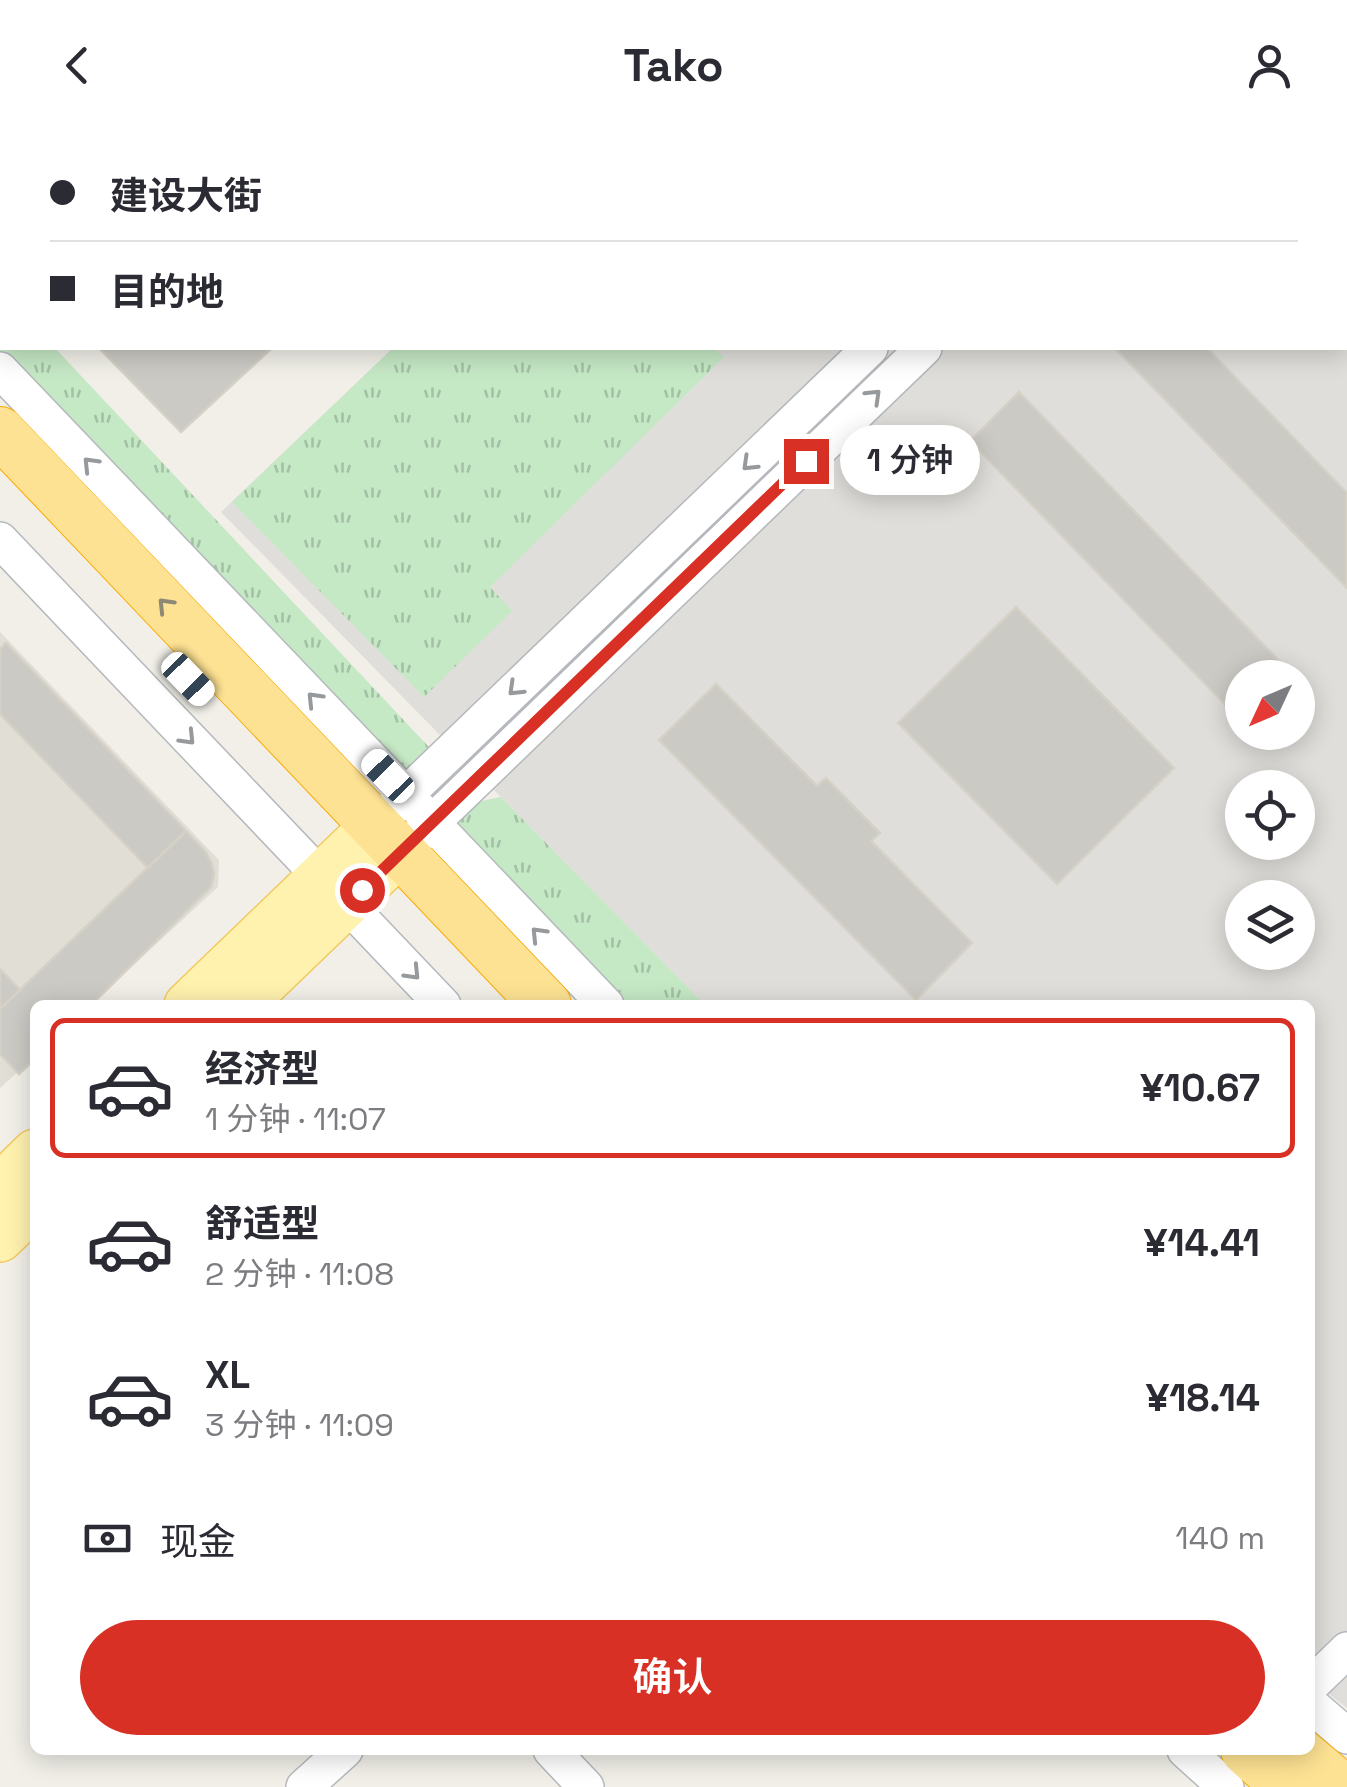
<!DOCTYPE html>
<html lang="zh">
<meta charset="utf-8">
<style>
:root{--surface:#fff;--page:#f2f2f3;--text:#2b2b33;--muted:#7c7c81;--line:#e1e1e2;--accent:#d93025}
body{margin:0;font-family:"Space Grotesk","Noto Sans SC",sans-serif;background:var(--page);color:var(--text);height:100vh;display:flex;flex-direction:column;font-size:38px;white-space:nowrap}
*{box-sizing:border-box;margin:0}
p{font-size:32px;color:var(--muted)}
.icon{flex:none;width:55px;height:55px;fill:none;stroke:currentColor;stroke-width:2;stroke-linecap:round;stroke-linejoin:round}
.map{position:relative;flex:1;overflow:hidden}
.drawer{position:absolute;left:30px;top:870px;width:1285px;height:755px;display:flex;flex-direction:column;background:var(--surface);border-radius:15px;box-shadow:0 5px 25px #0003}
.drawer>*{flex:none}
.guide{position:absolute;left:0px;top:0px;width:1348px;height:220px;box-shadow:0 5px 25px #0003;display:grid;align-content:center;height:220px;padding:0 50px;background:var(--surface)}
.needle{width:65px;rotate:226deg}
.fabs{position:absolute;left:1225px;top:530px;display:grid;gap:20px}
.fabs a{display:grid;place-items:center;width:90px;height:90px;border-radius:50%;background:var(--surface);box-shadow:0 5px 25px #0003;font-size:50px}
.end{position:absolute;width:45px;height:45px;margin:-22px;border:12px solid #d93025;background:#fff;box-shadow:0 0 0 5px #fff}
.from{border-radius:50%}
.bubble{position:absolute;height:70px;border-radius:35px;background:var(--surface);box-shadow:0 5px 25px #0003;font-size:32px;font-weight:600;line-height:70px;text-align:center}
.car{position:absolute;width:30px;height:60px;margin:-30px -15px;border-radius:12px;box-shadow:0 0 8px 2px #0007;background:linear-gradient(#fff 24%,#345 0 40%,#fff 0 76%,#345 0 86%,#fff 0)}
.guide b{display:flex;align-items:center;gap:35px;height:95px;font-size:38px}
.guide b+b{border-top:2px solid var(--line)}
.guide i{width:25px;height:25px;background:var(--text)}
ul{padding:18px 0 0;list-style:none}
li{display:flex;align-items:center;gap:30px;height:140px;margin:0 20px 15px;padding:0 30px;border:5px solid transparent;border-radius:15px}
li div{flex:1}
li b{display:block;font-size:38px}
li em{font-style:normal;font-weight:600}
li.selected{border-color:var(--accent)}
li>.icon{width:90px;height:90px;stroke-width:1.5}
.pay{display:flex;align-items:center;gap:25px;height:110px;padding:0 50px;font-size:38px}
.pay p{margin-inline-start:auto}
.action{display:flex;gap:20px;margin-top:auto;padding:20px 50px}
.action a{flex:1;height:115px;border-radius:60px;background:var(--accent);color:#fff;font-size:40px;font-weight:600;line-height:115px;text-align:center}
header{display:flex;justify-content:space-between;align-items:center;height:130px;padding:0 50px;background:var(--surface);font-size:45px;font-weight:600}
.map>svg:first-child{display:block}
.industrial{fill:#e0deda;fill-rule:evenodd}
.education{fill:#e1ded6}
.grass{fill:url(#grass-tufts)}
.building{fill:#cccac5;stroke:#d6d1c6;stroke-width:2.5}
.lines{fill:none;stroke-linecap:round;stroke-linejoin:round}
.minor-casing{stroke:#b5b8bc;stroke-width:38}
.major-casing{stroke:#f2c960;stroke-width:48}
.highway-casing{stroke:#f9ab00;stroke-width:52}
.minor{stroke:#fff;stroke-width:35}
.major{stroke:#fff2af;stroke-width:45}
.highway{stroke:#fde293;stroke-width:50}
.oneway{stroke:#979a9d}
.oneway2{stroke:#8e8975}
.route{stroke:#d93025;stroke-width:12}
</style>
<header><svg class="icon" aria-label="back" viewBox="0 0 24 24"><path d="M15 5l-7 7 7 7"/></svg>Tako<svg class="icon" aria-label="person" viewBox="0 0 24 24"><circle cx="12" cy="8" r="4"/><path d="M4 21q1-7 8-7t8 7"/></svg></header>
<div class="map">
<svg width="1347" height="1657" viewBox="0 0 1347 1657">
<defs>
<pattern id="grass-tufts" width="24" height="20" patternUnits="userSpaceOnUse" patternTransform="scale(2.5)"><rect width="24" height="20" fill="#c5e8c5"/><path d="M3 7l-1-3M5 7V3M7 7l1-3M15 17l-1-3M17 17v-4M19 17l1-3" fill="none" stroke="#a3c0a4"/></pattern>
</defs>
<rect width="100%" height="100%" fill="#f1efe8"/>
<path class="industrial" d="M620 0H1347V1578L1310 1549V875H705L221 382 393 218H1345V2H617ZM1242 548H1298V602H1242ZM1242 658H1298V712H1242ZM1242 768H1298V822H1242Z"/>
<path class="education" d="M0 502 219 730 218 757 90 875H35V926L0 958Z"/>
<path class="grass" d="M620 0H858L617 2Z
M0 159 2 218H55L441 630 388 646 0 240Z
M393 218H714L724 227 490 457 512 481 424 567 232 372Z
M501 667 705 875H609L452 714 447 678Z"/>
<path class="building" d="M61 0H247L249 2H59Z
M1333 0H1347V52L1345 2H1330Z
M99 218H272L181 302Z
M1115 218H1207L1347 363V458Z
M1019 262 1292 544 1289 548H1242V592L970 311Z
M1016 477 1174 638 1057 754 898 593Z
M6 513 186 701 148 738 0 584V519Z
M716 554 817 656 826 648 880 703 871 711 972 813 916 870 659 610Z
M186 701 205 721 212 734 214 744 211 757 91 875H35V929L19 944 0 924V879Z
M0 839 20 860 0 879Z"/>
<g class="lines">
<g class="minor-casing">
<path id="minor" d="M1089 2 1092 0
M1147 2 1150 0
M0 240 606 875
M0 410 443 875
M388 682 870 218
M416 708 924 218
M1310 1556 1347 1520
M1310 1574 1347 1606
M551 1620 586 1657
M1185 1620 1226 1657
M304 1657 345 1620"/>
</g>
<g class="major-casing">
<path id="major" d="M187 875 374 695
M242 875 401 722
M0 1056 35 1022
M0 1109 35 1075"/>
</g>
<g class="highway-casing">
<path id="highway" d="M0 302 546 875
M1246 1620 1288 1657
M1296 1620 1340 1657"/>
</g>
<use href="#minor" class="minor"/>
<use href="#major" class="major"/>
<use href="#highway" class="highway"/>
</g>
<defs><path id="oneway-chevron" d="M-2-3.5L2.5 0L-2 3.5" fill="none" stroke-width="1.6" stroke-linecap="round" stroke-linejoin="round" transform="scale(2.5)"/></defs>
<g class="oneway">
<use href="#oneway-chevron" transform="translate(874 266) rotate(-44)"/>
<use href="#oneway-chevron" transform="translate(90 334) rotate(-134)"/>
<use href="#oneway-chevron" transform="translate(749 334) rotate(136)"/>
<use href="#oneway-chevron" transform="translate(515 559) rotate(136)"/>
<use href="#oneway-chevron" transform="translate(314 569) rotate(-134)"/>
<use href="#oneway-chevron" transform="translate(188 608) rotate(46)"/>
<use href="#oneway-chevron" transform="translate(538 804) rotate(-134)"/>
<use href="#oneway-chevron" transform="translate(413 843) rotate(46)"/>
</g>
<use class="oneway2" href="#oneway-chevron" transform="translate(165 475) rotate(-134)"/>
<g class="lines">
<path class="route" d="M362 760 806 331"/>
</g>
</svg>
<div class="fabs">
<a><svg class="needle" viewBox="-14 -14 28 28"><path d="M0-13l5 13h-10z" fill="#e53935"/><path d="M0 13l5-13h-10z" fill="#7c7c81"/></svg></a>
<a><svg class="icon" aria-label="locate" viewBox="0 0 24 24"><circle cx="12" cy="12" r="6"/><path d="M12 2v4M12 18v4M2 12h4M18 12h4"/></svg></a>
<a><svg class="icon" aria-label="layers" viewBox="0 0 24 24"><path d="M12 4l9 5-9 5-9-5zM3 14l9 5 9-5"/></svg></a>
</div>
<i class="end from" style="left:362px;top:760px"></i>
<i class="end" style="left:806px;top:331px"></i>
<div class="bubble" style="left:840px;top:295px;width:140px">1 分钟</div>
<i class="car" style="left:188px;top:549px;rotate:136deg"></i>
<i class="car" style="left:388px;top:646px;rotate:316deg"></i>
<div class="guide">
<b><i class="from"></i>建设大街</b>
<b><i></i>目的地</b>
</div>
<section class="drawer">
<ul>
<li class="selected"><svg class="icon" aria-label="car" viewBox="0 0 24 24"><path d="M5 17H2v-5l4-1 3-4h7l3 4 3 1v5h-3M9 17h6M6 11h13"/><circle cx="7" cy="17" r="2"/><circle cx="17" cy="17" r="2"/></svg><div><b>经济型</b><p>1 分钟 · 11:07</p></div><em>¥10.67</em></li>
<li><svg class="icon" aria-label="car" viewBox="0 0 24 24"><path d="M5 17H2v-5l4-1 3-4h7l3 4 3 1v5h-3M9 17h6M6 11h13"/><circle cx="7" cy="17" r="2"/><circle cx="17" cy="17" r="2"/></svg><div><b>舒适型</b><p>2 分钟 · 11:08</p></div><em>¥14.41</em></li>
<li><svg class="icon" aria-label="car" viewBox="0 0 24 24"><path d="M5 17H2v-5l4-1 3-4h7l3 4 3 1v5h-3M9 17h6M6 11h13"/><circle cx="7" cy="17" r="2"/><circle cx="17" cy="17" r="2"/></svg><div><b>XL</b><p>3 分钟 · 11:09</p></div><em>¥18.14</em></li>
</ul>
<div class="pay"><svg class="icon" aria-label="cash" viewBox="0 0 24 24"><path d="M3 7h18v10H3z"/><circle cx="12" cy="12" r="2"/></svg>现金<p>140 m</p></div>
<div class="action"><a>确认</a></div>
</section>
</div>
